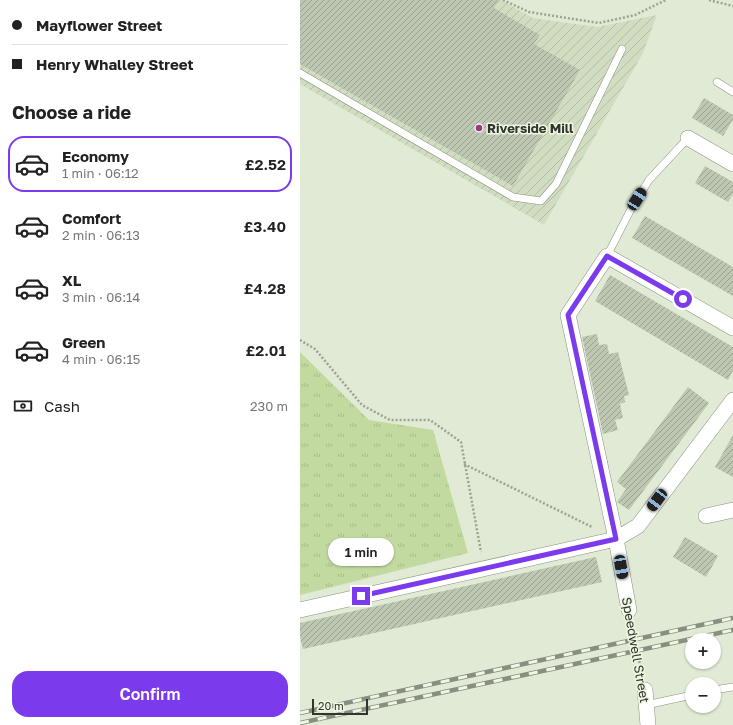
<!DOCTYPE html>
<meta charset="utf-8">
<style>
:root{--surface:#fff;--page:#f6f6f6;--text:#222;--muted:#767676;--line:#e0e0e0;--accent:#7c3aed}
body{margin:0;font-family:"Golos Text",sans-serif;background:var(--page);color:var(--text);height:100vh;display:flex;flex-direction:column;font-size:15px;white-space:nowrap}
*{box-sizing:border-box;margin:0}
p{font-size:13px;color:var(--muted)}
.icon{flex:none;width:22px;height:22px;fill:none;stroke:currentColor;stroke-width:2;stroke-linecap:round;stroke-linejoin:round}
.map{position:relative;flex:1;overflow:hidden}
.panel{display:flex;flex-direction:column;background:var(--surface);width:300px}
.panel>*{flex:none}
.top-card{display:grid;align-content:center;height:88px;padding:0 12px;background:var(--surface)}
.fabs{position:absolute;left:385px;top:633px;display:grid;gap:8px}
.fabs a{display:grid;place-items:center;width:36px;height:36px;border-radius:50%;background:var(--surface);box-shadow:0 1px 3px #0004;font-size:20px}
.scale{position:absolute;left:12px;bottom:10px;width:56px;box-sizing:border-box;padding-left:4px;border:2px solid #32352d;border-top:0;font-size:11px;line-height:14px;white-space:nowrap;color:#32352d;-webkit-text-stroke:3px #edf7e1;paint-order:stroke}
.end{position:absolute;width:18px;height:18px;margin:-9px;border:5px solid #7c3aed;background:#fff;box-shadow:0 0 0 2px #fff}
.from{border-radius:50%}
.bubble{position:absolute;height:28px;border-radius:14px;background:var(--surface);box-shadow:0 1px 3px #0004;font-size:13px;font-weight:600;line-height:28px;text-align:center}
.car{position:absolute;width:12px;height:24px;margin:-12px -6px;border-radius:5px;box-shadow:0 0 3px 1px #0007;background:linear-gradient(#222 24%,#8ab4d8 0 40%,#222 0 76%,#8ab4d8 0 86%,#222 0)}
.top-card b{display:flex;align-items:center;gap:14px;height:38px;font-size:15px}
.top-card b+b{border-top:1px solid var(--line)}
.top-card i{width:10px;height:10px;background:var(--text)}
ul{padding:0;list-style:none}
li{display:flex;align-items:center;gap:12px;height:56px;margin:0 8px 6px;padding:0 4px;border:2px solid transparent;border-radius:16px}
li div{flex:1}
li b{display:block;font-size:15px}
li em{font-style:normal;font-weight:600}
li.active{border-color:var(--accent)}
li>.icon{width:36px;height:36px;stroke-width:1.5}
h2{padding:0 12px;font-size:18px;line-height:48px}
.pay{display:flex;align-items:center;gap:10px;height:44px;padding:0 12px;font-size:15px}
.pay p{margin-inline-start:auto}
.primary-button{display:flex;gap:8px;margin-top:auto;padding:8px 12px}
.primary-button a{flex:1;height:46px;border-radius:16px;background:var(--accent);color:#fff;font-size:16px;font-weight:600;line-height:46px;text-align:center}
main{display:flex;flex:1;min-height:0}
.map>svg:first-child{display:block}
.industrial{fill:url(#industrial-furrows)}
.park{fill:url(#park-tufts)}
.building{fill:url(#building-hatch)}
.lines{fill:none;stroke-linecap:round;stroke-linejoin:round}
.lane-casing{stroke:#8a937f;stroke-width:8}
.street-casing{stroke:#8a937f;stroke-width:16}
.path{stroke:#9ba392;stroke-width:2.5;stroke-dasharray:2 2;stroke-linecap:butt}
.lane{stroke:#fff;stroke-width:7}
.street{stroke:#fff;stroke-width:15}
.rail-casing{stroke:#888e80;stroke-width:4.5}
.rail{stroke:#edf7e1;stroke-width:3;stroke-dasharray:9;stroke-linecap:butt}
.path-bridge{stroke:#9ba392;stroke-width:2.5;stroke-dasharray:2 2;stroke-linecap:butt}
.route{stroke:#7c3aed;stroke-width:5}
.poi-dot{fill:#a3328e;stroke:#edf7e1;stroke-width:1.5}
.labels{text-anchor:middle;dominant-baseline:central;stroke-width:3;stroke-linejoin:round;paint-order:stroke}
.poi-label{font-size:13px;font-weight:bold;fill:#32352d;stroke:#edf7e1;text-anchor:start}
.street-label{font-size:13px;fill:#32352d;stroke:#edf7e1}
</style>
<main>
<section class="panel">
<div class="top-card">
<b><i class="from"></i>Mayflower Street</b>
<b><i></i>Henry Whalley Street</b>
</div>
<h2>Choose a ride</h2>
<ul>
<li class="active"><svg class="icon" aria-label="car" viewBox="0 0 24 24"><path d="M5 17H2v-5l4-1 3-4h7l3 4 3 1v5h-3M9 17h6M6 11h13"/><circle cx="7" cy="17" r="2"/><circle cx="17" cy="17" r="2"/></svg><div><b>Economy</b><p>1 min · 06:12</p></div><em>£2.52</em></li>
<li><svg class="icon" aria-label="car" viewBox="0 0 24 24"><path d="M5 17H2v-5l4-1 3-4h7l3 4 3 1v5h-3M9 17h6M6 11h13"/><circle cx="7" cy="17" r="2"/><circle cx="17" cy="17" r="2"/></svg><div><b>Comfort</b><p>2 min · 06:13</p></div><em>£3.40</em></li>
<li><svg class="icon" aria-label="car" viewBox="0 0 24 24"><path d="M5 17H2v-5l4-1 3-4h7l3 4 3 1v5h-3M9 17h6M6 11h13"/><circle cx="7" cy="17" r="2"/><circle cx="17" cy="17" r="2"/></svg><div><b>XL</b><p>3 min · 06:14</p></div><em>£4.28</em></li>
<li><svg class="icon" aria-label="car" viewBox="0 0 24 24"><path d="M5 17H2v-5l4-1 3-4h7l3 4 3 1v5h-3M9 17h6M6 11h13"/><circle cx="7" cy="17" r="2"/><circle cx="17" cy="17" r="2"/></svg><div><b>Green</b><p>4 min · 06:15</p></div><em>£2.01</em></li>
</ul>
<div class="pay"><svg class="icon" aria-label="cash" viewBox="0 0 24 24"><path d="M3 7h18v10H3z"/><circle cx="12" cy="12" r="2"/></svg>Cash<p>230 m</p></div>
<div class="primary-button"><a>Confirm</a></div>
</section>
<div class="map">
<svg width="433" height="725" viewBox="0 0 433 725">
<defs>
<pattern id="industrial-furrows" width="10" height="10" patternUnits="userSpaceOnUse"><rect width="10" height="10" fill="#d1ddc1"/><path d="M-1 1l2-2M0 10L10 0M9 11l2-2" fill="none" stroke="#b4bea6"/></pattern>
<pattern id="park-tufts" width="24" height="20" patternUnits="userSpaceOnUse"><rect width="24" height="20" fill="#c2daa0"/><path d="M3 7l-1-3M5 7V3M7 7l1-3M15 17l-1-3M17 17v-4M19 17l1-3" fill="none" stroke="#a7bc8a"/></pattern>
<pattern id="building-hatch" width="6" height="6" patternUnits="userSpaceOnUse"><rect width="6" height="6" fill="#bdc7b1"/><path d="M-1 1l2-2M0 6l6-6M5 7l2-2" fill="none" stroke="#9aa290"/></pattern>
</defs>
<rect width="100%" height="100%" fill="#e0ead4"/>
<path class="industrial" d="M0 0H201L233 18 297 27 357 15 343 53 244 225 0 84Z"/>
<path class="park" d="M0 352 69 420 133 430 168 553 0 595Z"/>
<path class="building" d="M0 0H198L194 8 240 35 234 44 280 70 213 186 0 64Z
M404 98 433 115V120L423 136 392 118Z
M405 166 433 182V194L428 202 395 183Z
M345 216 433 267V296L332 238Z
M310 275 433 347V371L428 380 295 301Z
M297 334 299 345 307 344 309 354 318 352 329 395 324 396 325 402 320 404 323 418 315 420 318 430 303 434 282 337Z
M388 387 409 403 329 510 317 502 326 489 317 482Z
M433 435V477L415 467Z
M385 537 418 556 406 577 373 557Z
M296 557 302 582 3 649 0 637V623Z"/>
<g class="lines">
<g class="lane-casing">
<path id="lane" d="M0 73 213 197 241 201 256 184 322 49
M417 82 433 92
M307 256 331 209 349 180 388 138
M414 690 433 687
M346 705 392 695"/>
</g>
<g class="street-casing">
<path id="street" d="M388 138 433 164
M406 516 433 510
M0 610 316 539 338 526 433 400
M329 610 316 539 268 315 307 256 433 328
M345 690 348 725"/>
</g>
<path class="path" d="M203 0 229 12 299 23 335 15 366 0
M409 0 433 6
M0 340 15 349 62 405 90 420H130L161 442 181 552
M164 464 292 527"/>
<use href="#lane" class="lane"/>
<use href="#street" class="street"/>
<g class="rail-casing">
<path id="rail" d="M0 713 433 618
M0 723 433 630"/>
</g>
<use href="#rail" class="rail"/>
<path class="path-bridge" d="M329 610 345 690"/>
</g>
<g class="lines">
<path class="route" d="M61 596 316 539 268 315 307 256 383 299"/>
</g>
<circle class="poi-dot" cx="179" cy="128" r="4"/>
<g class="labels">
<g class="poi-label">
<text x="187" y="128">Riverside Mill</text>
</g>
<g class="street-label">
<text transform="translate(336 650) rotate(80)">Speedwell Street</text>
</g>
</g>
</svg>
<div class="fabs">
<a>+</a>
<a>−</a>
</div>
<div class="scale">20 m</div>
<i class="end from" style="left:383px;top:299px"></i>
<i class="end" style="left:61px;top:596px"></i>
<div class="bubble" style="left:28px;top:538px;width:66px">1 min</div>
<i class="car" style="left:337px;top:199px;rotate:32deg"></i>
<i class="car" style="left:357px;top:500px;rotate:217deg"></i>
<i class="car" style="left:321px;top:567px;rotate:170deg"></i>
</div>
</main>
